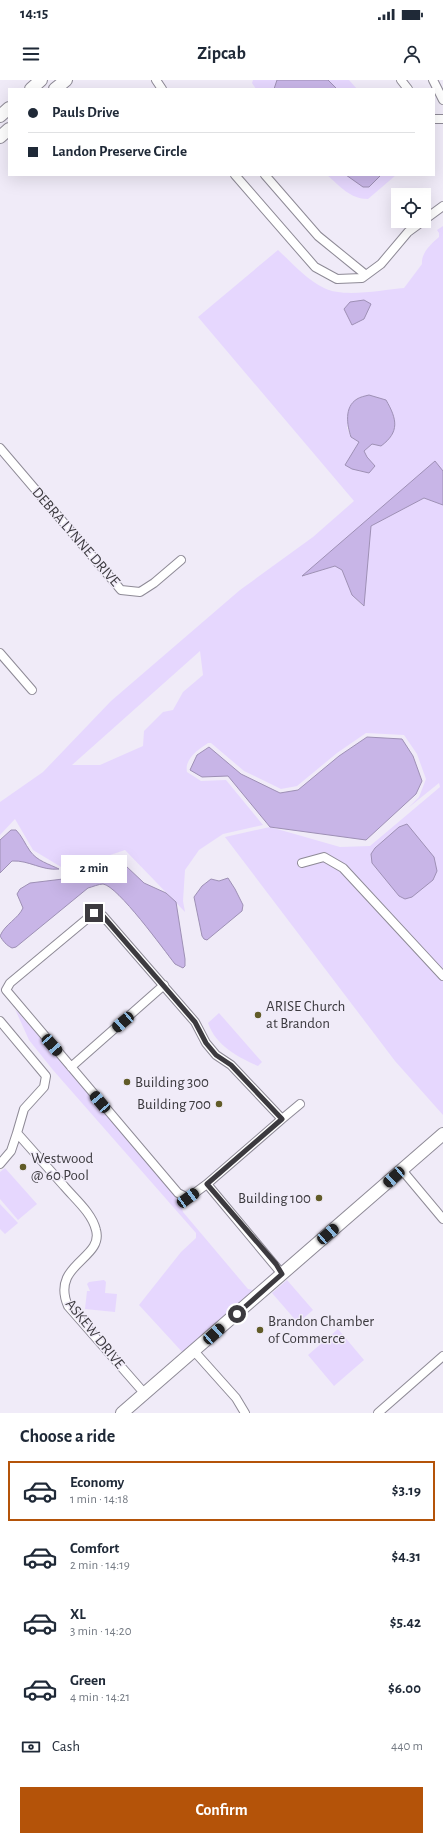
<!DOCTYPE html>
<meta charset="utf-8">
<style>
:root{--surface:#fff;--page:#f6f6f7;--text:#1f2937;--muted:#747a83;--line:#e0e1e3;--accent:#b45309}
body{margin:0;font-family:"Alegreya Sans",sans-serif;background:var(--page);color:var(--text);height:100vh;display:flex;flex-direction:column;font-size:15px;white-space:nowrap}
*{box-sizing:border-box;margin:0}
p{font-size:13px;color:var(--muted)}
.icon{flex:none;width:22px;height:22px;fill:none;stroke:currentColor;stroke-width:2;stroke-linecap:round;stroke-linejoin:round}
.map{position:relative;height:1333px;overflow:hidden}
.side{display:flex;flex-direction:column;background:var(--surface);flex:1}
.side>*{flex:none}
.guide{position:absolute;left:8px;top:8px;width:427px;height:88px;border-radius:0px;box-shadow:0 4px 16px #0002;display:grid;align-content:center;height:88px;padding:0 20px;background:var(--surface)}
.controls{position:absolute;left:391px;top:108px;display:grid;gap:8px}
.controls a{display:grid;place-items:center;width:40px;height:40px;border-radius:0px;background:var(--surface);box-shadow:0 4px 16px #0002;font-size:20px}
.end{position:absolute;width:18px;height:18px;margin:-9px;border:5px solid #3c3a3f;background:#fff;box-shadow:0 0 0 2px #fff}
.from{border-radius:50%}
.bubble{position:absolute;height:28px;border-radius:0px;background:var(--surface);box-shadow:0 4px 16px #0002;font-size:13px;font-weight:700;line-height:28px;text-align:center}
.car{position:absolute;width:12px;height:24px;margin:-12px -6px;border-radius:5px;box-shadow:0 0 3px 1px #0007;background:linear-gradient(#222 24%,#8ab4d8 0 40%,#222 0 76%,#8ab4d8 0 86%,#222 0)}
.guide b{display:flex;align-items:center;gap:14px;height:38px;font-size:15px}
.guide b+b{border-top:1px solid var(--line)}
.guide i{width:10px;height:10px;background:var(--text)}
ul{padding:0;list-style:none}
li{display:flex;align-items:center;gap:12px;height:60px;margin:0 8px 6px;padding:0 12px;border:2px solid transparent;border-radius:0px}
li div{flex:1}
li b{display:block;font-size:15px}
li em{font-style:normal;font-weight:700}
li.current{border-color:var(--accent)}
li>.icon{width:36px;height:36px;stroke-width:1.5}
h2{padding:0 20px;font-size:18px;line-height:48px}
.pay{display:flex;align-items:center;gap:10px;height:44px;padding:0 20px;font-size:15px}
.pay p{margin-inline-start:auto}
.button{display:flex;gap:8px;margin-top:auto;padding:8px 20px}
.button a{flex:1;height:46px;border-radius:0px;background:var(--accent);color:#fff;font-size:16px;font-weight:700;line-height:46px;text-align:center}
.status{display:flex;justify-content:space-between;align-items:center;height:28px;padding:0 20px;background:var(--surface);direction:ltr}
.status svg{height:11px;fill:currentColor}
header{display:flex;justify-content:space-between;align-items:center;height:52px;padding:0 20px;background:var(--surface);font-size:18px;font-weight:700}
.map>svg:first-child{display:block}
.green{fill:#e6d7fe;fill-rule:evenodd}
.water{fill:#c8b5e7;stroke:#9e90b5}
.lines{fill:none;stroke-linecap:round;stroke-linejoin:round}
.street-casing{stroke:#8e8a96;stroke-width:10}
.secondary-casing{stroke:#8e8a96;stroke-width:14}
.street{stroke:#fff;stroke-width:8}
.secondary{stroke:#fff;stroke-width:12}
.route{stroke:#3c3a3f;stroke-width:5}
.poi-dot{fill:#615b28;stroke:#f0ebf8;stroke-width:1.5}
.labels{text-anchor:middle;dominant-baseline:central;stroke-width:3;stroke-linejoin:round;paint-order:stroke}
.street-label{font-size:15px;fill:#3c3a3f;stroke:#f0ebf8}
.poi-label{font-size:15px;fill:#3c3a3f;stroke:#f0ebf8;text-anchor:start}
</style>
<div class="status"><b>14:15</b><svg viewBox="0 0 49 12"><path d="M0 12V9h3v3zM5 12V6h3v6zM10 12V3h3v9zM15 12V0h3v12zM26 1h20v11H26zM47 4h2v5h-2z"/></svg></div>
<header><svg class="icon" aria-label="menu" viewBox="0 0 24 24"><path d="M4 6h16M4 12h16M4 18h16"/></svg>Zipcab<svg class="icon" aria-label="person" viewBox="0 0 24 24"><circle cx="12" cy="8" r="4"/><path d="M4 21q1-7 8-7t8 7"/></svg></header>
<div class="map">
<svg width="443" height="1333" viewBox="0 0 443 1333">
<rect width="100%" height="100%" fill="#f0ebf8"/>
<path class="green" d="M253 0H349L357 9H256L252 3Z
M327 95H396L368 119C350 119 340 106 327 95Z
M443 146V391L435 382 304 496 335 486 342 490 352 515 363 526 371 446 424 418 443 425V1035L395 981 225 757 270 747 340 767 370 766 440 707 439 703 408 728 419 717 426 699 417 674 404 655 366 653 337 673 297 706 281 709 244 691 211 663H208C199 669 184 679 187 692L201 701 226 700 263 745 223 754 199 770 185 790 183 821 185 832 125 770 66 790 33 770 15 739 0 755V722L43 692 111 621 240 510 313 457 354 421 198 237 278 170C292 183 306 199 324 208 343 218 382 210 404 208L422 184C421 173 431 164 439 157V153L437 150ZM369 315 386 320C393 341 401 352 381 366L372 364 364 371 367 377 375 386 362 392 345 385 359 362 351 357 347 348 356 319ZM200 571 203 595 183 612 173 630 163 632 144 651 143 666 100 685H72Z
M15 929 71 992 181 1124 184 1125 182 1128 183 1132 248 1209 253 1210 275 1191 276 1193 184 1274 139 1225 181 1172 196 1158V1153L53 990 29 960Z
M219 933 262 982 258 986C238 977 216 966 208 943Z
M5 1088 37 1124 18 1140 0 1119V1092Z
M0 1124 18 1143 5 1154 0 1149Z
M104 1200 106 1202 105 1213 117 1214 115 1232 85 1229 87 1211H90L87 1204 89 1202Z
M287 1200 313 1230 298 1243 272 1213Z
M338 1249 364 1280 334 1306 308 1275Z"/>
<path class="water" d="M277 0H328L337 9H274Z
M346 95H381L369 107H363Z
M364 220 371 224 364 239 352 245 344 229 350 222Z
M369 315 386 320C397 339 400 352 381 366L372 364 364 371 367 377 375 386 369 393 352 389 345 385 359 362 351 357C347 345 344 327 357 319 360 317 365 316 369 315Z
M435 381 443 391V425L424 418 371 446 364 526 352 515 342 490 335 486 302 496Z
M367 657 402 659 413 676 422 701 416 714 366 760 270 747 228 696 202 697 190 690 197 675 209 667 241 694 280 713 298 710 339 676Z
M407 744 434 777 437 791 433 800 412 817 405 819 399 816 372 783 371 774 375 768 399 747Z
M11 750H16C22 756 25 764 30 771 37 781 49 784 59 789 42 791 29 780 12 781L0 793V760Z
M126 786 144 803 166 813 176 822 185 879V886L183 888 175 884C164 870 118 806 103 804 99 804 92 807 88 808L16 867 12 868C6 865 3 861 0 856 5 844 18 839 23 828L17 814 20 809 30 803 96 795Z
M228 798 235 809 243 825 242 831 207 860 204 859 202 856 194 817 202 806 211 799 219 801Z"/>
<g class="lines">
<g class="street-casing">
<path id="street" d="M156 0 162 9
M401 0 408 9
M433 0 443 20
M434 39H443
M235 95 315 187 337 199 362 198 381 184 408 152 423 141
M265 95 318 156 366 195
M424 140 443 126
M0 368 121 510 140 512 154 503 181 480
M0 573 32 610
M302 783 324 777 343 788 443 896
M0 941 46 996 44 1007 24 1029 17 1053C33 1071 48 1088 64 1106 75 1119 92 1133 96 1150 104 1179 50 1184 68 1226L145 1314
M71 987 164 905
M282 1039 300 1024
M0 1084 11 1071 17 1053
M402 1090 443 1139
M207 1104 282 1039 231 985 216 975 206 963 195 942 103 836 94 833 10 903 6 910 178 1113 188 1118 207 1104 282 1194
M194 1271 236 1318 245 1333
M378 1333 443 1276"/>
</g>
<g class="secondary-casing">
<path id="secondary" d="M31 9 41 0
M55 9 66 0
M0 36 9 28
M0 57 9 49
M122 1333 443 1054"/>
</g>
<use href="#street" class="street"/>
<use href="#secondary" class="secondary"/>
</g>
<g class="lines">
<path class="route" d="M94 833 103 836 195 942 206 963 216 975 231 985 282 1039 207 1104 276 1184 282 1194 237 1234"/>
</g>
<g class="poi-dot">
<circle cx="258" cy="935" r="4"/>
<circle cx="127" cy="1002" r="4"/>
<circle cx="219" cy="1024" r="4"/>
<circle cx="23" cy="1087" r="4"/>
<circle cx="319" cy="1118" r="4"/>
<circle cx="260" cy="1250" r="4"/>
</g>
<g class="labels">
<g class="street-label">
<text transform="translate(76 457) rotate(49)">DEBRA LYNNE DRIVE</text>
<text transform="translate(95 1254) rotate(51)">ASKEW DRIVE</text>
</g>
<g class="poi-label">
<text x="266" y="926">ARISE Church<tspan x="266" dy="17">at Brandon</tspan></text>
<text x="135" y="1002">Building 300</text>
<text x="211" y="1024" text-anchor="end">Building 700</text>
<text x="31" y="1078">Westwood<tspan x="31" dy="17">@ 60 Pool</tspan></text>
<text x="311" y="1118" text-anchor="end">Building 100</text>
<text x="268" y="1241">Brandon Chamber<tspan x="268" dy="17">of Commerce</tspan></text>
</g>
</g>
</svg>
<div class="controls">
<a><svg class="icon" aria-label="locate" viewBox="0 0 24 24"><circle cx="12" cy="12" r="6"/><path d="M12 2v4M12 18v4M2 12h4M18 12h4"/></svg></a>
</div>
<i class="end from" style="left:237px;top:1234px"></i>
<i class="end" style="left:94px;top:833px"></i>
<div class="bubble" style="left:61px;top:775px;width:66px">2 min</div>
<i class="car" style="left:123px;top:942px;rotate:229deg"></i>
<i class="car" style="left:52px;top:965px;rotate:139deg"></i>
<i class="car" style="left:100px;top:1022px;rotate:320deg"></i>
<i class="car" style="left:394px;top:1097px;rotate:228deg"></i>
<i class="car" style="left:188px;top:1118px;rotate:54deg"></i>
<i class="car" style="left:328px;top:1154px;rotate:49deg"></i>
<i class="car" style="left:214px;top:1254px;rotate:48deg"></i>
<div class="guide">
<b><i class="from"></i>Pauls Drive</b>
<b><i></i>Landon Preserve Circle</b>
</div>
</div>
<section class="side">
<h2>Choose a ride</h2>
<ul>
<li class="current"><svg class="icon" aria-label="car" viewBox="0 0 24 24"><path d="M5 17H2v-5l4-1 3-4h7l3 4 3 1v5h-3M9 17h6M6 11h13"/><circle cx="7" cy="17" r="2"/><circle cx="17" cy="17" r="2"/></svg><div><b>Economy</b><p>1 min · 14:18</p></div><em>$3.19</em></li>
<li><svg class="icon" aria-label="car" viewBox="0 0 24 24"><path d="M5 17H2v-5l4-1 3-4h7l3 4 3 1v5h-3M9 17h6M6 11h13"/><circle cx="7" cy="17" r="2"/><circle cx="17" cy="17" r="2"/></svg><div><b>Comfort</b><p>2 min · 14:19</p></div><em>$4.31</em></li>
<li><svg class="icon" aria-label="car" viewBox="0 0 24 24"><path d="M5 17H2v-5l4-1 3-4h7l3 4 3 1v5h-3M9 17h6M6 11h13"/><circle cx="7" cy="17" r="2"/><circle cx="17" cy="17" r="2"/></svg><div><b>XL</b><p>3 min · 14:20</p></div><em>$5.42</em></li>
<li><svg class="icon" aria-label="car" viewBox="0 0 24 24"><path d="M5 17H2v-5l4-1 3-4h7l3 4 3 1v5h-3M9 17h6M6 11h13"/><circle cx="7" cy="17" r="2"/><circle cx="17" cy="17" r="2"/></svg><div><b>Green</b><p>4 min · 14:21</p></div><em>$6.00</em></li>
</ul>
<div class="pay"><svg class="icon" aria-label="cash" viewBox="0 0 24 24"><path d="M3 7h18v10H3z"/><circle cx="12" cy="12" r="2"/></svg>Cash<p>440 m</p></div>
<div class="button"><a>Confirm</a></div>
</section>
